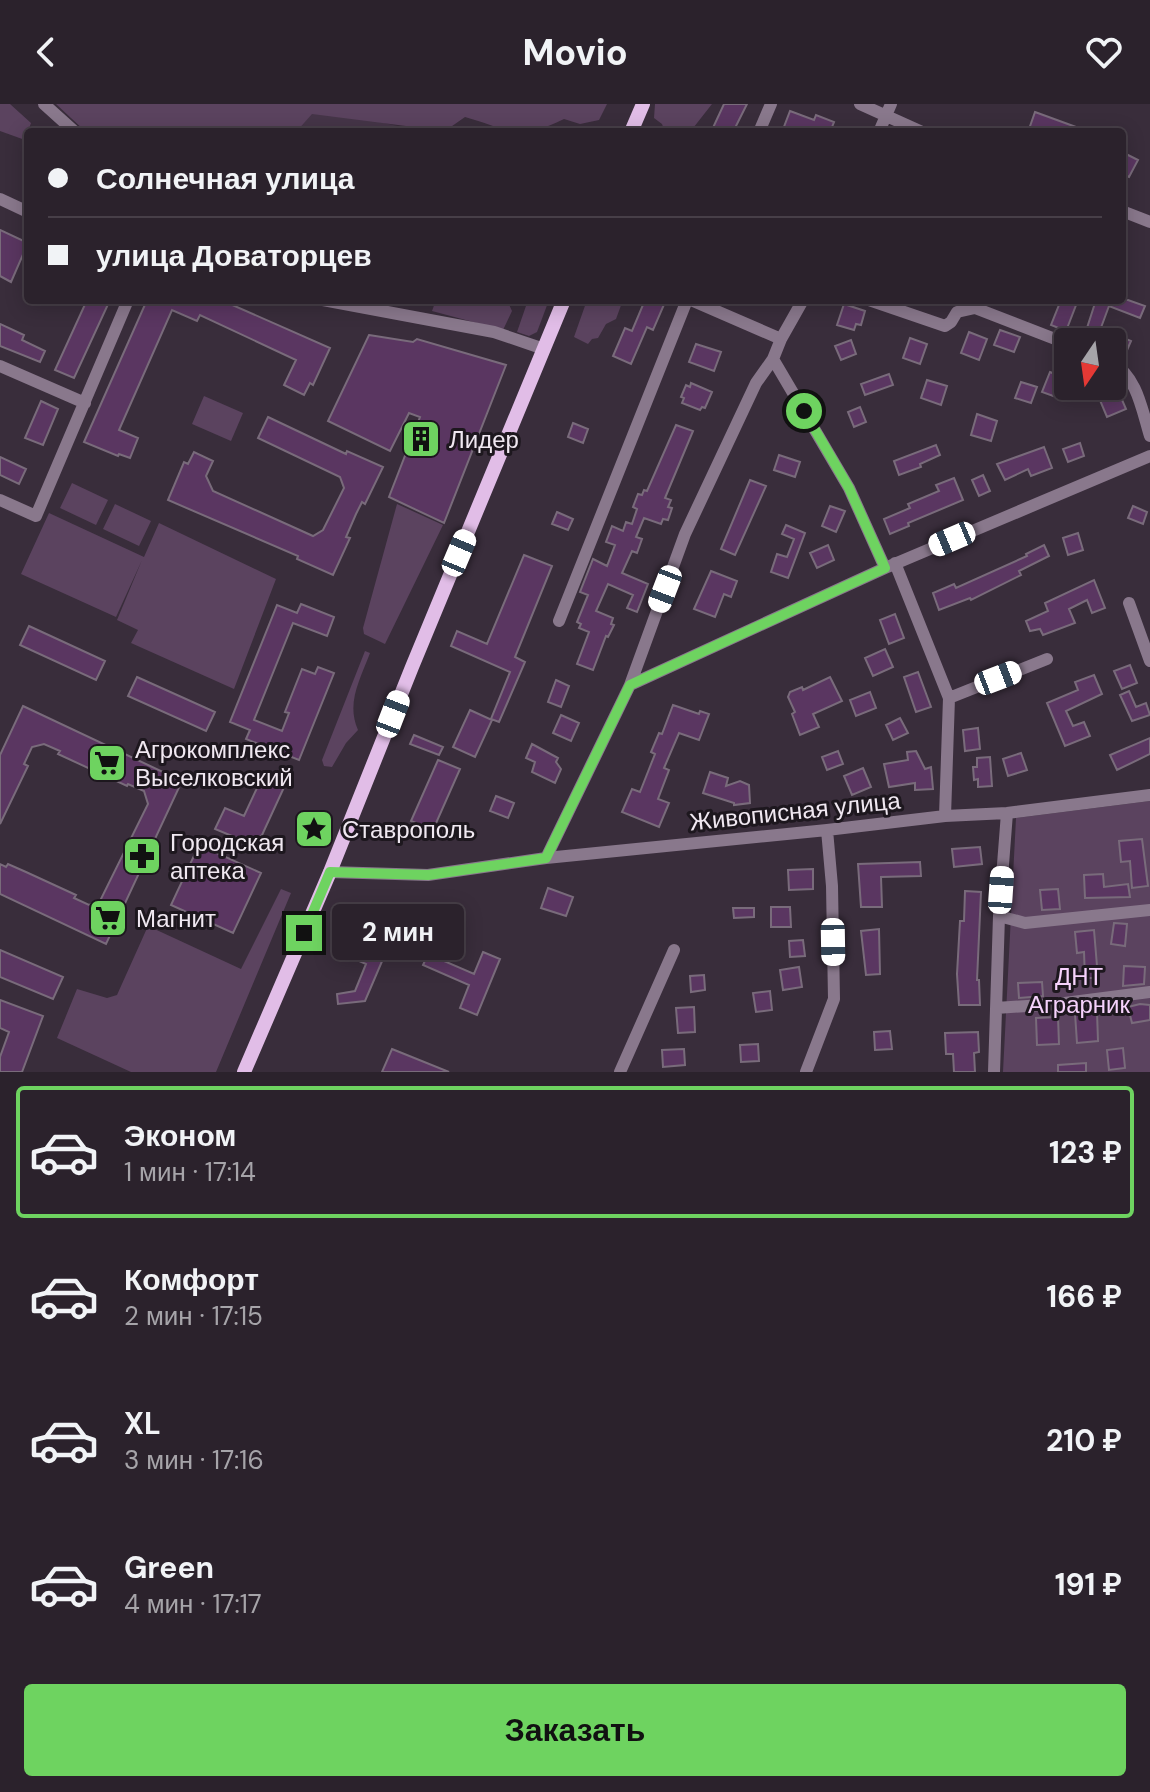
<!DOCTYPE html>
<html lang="ru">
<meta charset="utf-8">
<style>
:root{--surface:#2b222c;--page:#332a34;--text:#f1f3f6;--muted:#a6a4a9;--line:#473f48;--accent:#6ed360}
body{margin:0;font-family:"DM Sans",sans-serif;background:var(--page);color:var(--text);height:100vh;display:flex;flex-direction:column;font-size:30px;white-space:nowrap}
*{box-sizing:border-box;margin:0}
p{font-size:26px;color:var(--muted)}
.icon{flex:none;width:44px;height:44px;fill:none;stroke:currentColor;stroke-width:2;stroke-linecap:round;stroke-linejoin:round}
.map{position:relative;height:968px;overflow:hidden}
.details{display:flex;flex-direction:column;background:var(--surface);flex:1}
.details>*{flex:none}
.hud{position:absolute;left:24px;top:24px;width:1102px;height:176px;border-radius:8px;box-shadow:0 4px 20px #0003,0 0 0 2px var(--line);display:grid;align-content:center;height:176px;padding:0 24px;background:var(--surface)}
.needle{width:52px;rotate:193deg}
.buttons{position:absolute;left:1054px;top:224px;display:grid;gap:16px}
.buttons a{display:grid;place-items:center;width:72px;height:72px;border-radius:8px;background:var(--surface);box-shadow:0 4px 20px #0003,0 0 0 2px var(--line);font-size:40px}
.end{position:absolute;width:36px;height:36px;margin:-18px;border:10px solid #6ed360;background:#111;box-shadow:0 0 0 4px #111}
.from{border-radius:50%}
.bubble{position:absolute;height:56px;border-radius:8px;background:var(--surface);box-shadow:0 4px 20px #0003,0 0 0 2px var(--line);font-size:26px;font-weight:700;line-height:56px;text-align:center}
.car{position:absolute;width:24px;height:48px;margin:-24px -12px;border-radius:10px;box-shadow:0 0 6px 2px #0007;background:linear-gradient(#fff 24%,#345 0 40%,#fff 0 76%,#345 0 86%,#fff 0)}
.hud b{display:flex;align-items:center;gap:28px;height:76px;font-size:30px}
.hud b+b{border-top:2px solid var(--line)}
.hud i{width:20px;height:20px;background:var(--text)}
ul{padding:14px 0 0;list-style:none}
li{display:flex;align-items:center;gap:24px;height:132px;margin:0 16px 12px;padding:0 8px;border:4px solid transparent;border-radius:8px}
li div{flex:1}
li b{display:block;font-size:30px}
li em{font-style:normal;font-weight:700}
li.current{border-color:var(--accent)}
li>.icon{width:72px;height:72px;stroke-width:1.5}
.action{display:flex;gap:16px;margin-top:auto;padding:16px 24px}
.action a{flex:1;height:92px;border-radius:8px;background:var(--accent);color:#111;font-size:32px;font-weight:700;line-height:92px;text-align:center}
header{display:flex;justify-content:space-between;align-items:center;height:104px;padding:0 24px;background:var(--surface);font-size:36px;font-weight:700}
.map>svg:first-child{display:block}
.built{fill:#453548}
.green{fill:#5b435f}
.building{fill:#5a3661;stroke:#796b7b;stroke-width:2}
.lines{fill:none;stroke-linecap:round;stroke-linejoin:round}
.minor{stroke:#89788c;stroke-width:12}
.major{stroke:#e1bde7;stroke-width:14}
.route{stroke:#6ed360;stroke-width:10}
.labels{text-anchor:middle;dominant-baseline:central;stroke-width:6;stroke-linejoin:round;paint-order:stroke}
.poi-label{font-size:24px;fill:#f0e8f1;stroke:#1d171e;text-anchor:start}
.street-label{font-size:24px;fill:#f0e8f1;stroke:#1d171e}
.park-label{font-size:24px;fill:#f6d2fc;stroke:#1d171e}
</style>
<header><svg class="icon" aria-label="back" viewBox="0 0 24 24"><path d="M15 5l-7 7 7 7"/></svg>Movio<svg class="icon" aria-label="heart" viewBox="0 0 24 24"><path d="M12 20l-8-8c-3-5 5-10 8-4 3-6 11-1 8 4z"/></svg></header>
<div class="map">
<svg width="1150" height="968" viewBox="0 0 1150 968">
<rect width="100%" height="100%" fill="#392d3b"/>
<path class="built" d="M314 4 421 27 293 28Z"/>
<path class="green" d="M0 0H10L31 19 25 36 0 27Z
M56 0H607L599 16 580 20 564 15C517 38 511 26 465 13L445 27 312 10 296 28H86Z
M655 0H712L690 28H665L662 20 654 14Z
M436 196H507L512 207 503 226 432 207Z
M534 196H549L537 228 529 232 517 228 527 199 532 201Z
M587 196H623L616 215 606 220 598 234 592 235 588 240 574 233Z
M204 292 243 309 231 337 192 320Z
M72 379 108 396 96 421 60 404Z
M115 400 151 417 139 442 103 425Z
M397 400 443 421 385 540 364 530 363 524Z
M49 409 144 453 159 419 276 475 234 585 131 539 138 526 117 516 142 456 116 513 21 470Z
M365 547 370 549C360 576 346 599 358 626L346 639 332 663 324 662 322 656Z
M1150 697V968H1003L1016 714Z
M281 785 291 789 216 968H131L57 934 77 885 107 894 117 891 148 822 241 865Z"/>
<path class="building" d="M724 0H747L733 28H711Z
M790 7 814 16 816 11 834 18 830 28H782Z
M1035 8 1087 27V28H1028Z
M1122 48 1138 56 1129 73 1122 70Z
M0 126 28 139 11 178 0 172Z
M87 196H110L74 274 55 266Z
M147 196H221L330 244 313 281 310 279 304 291 284 281 296 256 200 211 197 217 172 206 119 326 138 334 130 354 119 350 118 352 84 338Z
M645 196H666L653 226 647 223 631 260 613 252 625 224 632 227Z
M1061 196H1078L1066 227 1051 221Z
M1096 196H1128L1145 202 1140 214 1109 202 1099 229 1087 224Z
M844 200 865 207 861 221 856 220 854 226 837 221Z
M0 220 24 231 22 236 45 247 40 258 0 242Z
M1000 226 1020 233 1014 248 994 241Z
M969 228 987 235 979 256 961 249Z
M1114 230 1131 237 1125 251 1112 245Z
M369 231 413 238 417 235 506 261 444 419 389 393 420 313 409 309 390 347 328 317Z
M910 234 927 240 920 260 903 254Z
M851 236 856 250 841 256 835 242Z
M696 240 721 248 714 267 689 258Z
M1050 268 1064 274 1056 293 1042 288Z
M889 270 893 281 865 291 861 280Z
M927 276 947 282 941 301 921 294Z
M1021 278 1037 283 1031 299 1015 294Z
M691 279 712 288 705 304 702 303 700 306 682 299 684 294 681 293 686 281 690 283Z
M1094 282H1116L1126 305 1107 313Z
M41 297 58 305 43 341 25 334Z
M860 303 866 318 854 323 848 308Z
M977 310 997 317 991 337 971 331Z
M268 313 346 350 347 347 383 363 365 400 362 398 356 410 346 433 350 434 333 471 297 455 298 452 168 396 184 358 188 360 194 348 213 357 206 372 213 387 313 432 323 426 344 384 340 373 258 334Z
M573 319 588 325 583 339 568 333Z
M676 321 693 327 665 394 671 396 668 403 672 404 668 416 663 415 661 420 644 414 636 433 642 435 637 449 632 447 622 469 648 480 637 508 627 504 633 491 608 480 596 507 613 514 611 520 614 521 608 533 606 532 593 566 577 560 589 528 579 524 581 520 577 518 588 491 580 488 593 455 607 462 615 441 606 438 612 422 623 427 626 418 632 420 637 405 633 403 638 390 642 391 644 386 647 387Z
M1080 339 1084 352 1068 358 1063 345Z
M936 341 940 351 920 360 921 363 899 371 894 357Z
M1044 343 1052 364 1031 372 1028 365 1005 376 997 360Z
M779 351 800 358 795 373 774 366Z
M0 353 26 365 19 380 0 371Z
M983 371 990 387 979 392 972 376Z
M954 374 963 396 908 419 909 422 890 430 884 415 910 404 908 400 939 387 936 381Z
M750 376 766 382 735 451 721 445Z
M830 402 845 407 836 428 822 422Z
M1133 402 1147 408 1143 420 1128 414Z
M557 408 573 415 568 426 552 420Z
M786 421 805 429 788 474 771 468 777 450 787 453 794 435 782 430Z
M1078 429 1083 446 1068 451 1063 434Z
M828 441 834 456 817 464 810 449Z
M1044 441 1049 452 1019 467 1021 471 971 496 970 494 939 506 933 489 954 480 956 484 1027 452 1026 450Z
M524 451 552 462 515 553 525 558 499 618 491 615 510 568 451 542 457 527 487 540Z
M711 467 737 477 731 493 724 490 715 513 694 505Z
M1094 476 1105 504 1092 509 1087 496 1069 505 1075 519 1043 531 1040 525 1030 527 1026 517 1048 507 1045 499Z
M301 500 334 513 327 532 293 519 254 616 282 627 289 609 285 608 302 565 315 570 318 563 334 569 299 656 246 635 250 626 230 618 277 501 297 509Z
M895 510 904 534 889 540 880 516Z
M29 522 105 557 96 576 20 541Z
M885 545 893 563 873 572 865 554Z
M1130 561 1137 579 1122 585 1114 567Z
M918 568 931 603 916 608 904 573Z
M1094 571 1102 590 1066 607 1073 622 1084 618 1090 632 1065 642 1047 599 1078 586 1075 578Z
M137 573 215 608 206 627 128 592Z
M830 573 842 597 813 610 819 623 800 631 792 610 795 608 788 593 790 588 802 583 803 586Z
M556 576 569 582 561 603 548 598Z
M1129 587 1136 603 1146 599 1150 611 1132 617 1120 591Z
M870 588 876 604 856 612 850 596Z
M673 601 699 610 700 607 709 610 699 636 679 629 664 664 669 666 658 695 669 699 659 723 622 708 632 685 640 688 655 650 651 648 659 629 662 630Z
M23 602 182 677 106 840 0 790V760L6 763 8 760 26 768 76 791 74 794 89 801 100 797 148 700 144 687 128 680 127 682 58 650 60 647 44 640 32 643 24 660 28 662 0 720V651Z
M470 606 492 616 475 653 453 643Z
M561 611 579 619 571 637 553 629Z
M900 614 908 629 893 636 886 621Z
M978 624 980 645 965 647 963 626Z
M414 631 443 643 439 651 410 640Z
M1150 634V650L1117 666 1110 651Z
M532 640 558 654 556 658 561 665 555 679 532 668 535 658 526 654Z
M838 647 843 660 827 666 822 653Z
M916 647 925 665 931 663 933 685 915 686V679L889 683 884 660 908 656 907 648Z
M1021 649 1027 666 1008 672 1003 655Z
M990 653 992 682 978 683V675L974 676 973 663H977V654Z
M438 656 460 665 433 726 411 717Z
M863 664 871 683 852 691 844 672Z
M710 668 728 674 726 682 740 677 749 681 750 699 734 701V699L703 689Z
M264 669 286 679 262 731 254 737H244L215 725 225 704 244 712Z
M496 692 514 699 508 714 490 707Z
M1142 735 1148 782 1132 784 1130 757 1121 758 1119 737Z
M199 741 261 769 233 829 171 801Z
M980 743 982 760 954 763 952 745Z
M920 758 921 772 881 773 882 803H861L858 760Z
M813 765V785L789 786 788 766Z
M1103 770 1104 783 1128 780 1130 793 1085 794 1084 771Z
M548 784 573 793 566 812 541 804Z
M1058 785 1060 805 1042 806 1040 786Z
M965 787 981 788 977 876H979L980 901H959L957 870 960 817H964Z
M392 801 404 806 365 897 338 900 337 890 355 887 366 860 348 852 367 810 383 817Z
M771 803H790L791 823H771Z
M733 804H754V813L734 814Z
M1114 819 1127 820 1125 842 1111 840Z
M879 825 880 870 866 871 861 827Z
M1094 826 1098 874H1085L1084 848 1077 849 1075 828Z
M803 836 805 852 790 853 789 837Z
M0 846 63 873 53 895 0 873Z
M483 848 500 855 477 911 460 904 469 881 423 861 428 850 474 870Z
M1124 862 1145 863 1144 880 1123 882Z
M799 863 802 883 783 886 780 866Z
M704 871 705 886 691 888 690 872Z
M1042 878 1043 892 1019 894 1018 879Z
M770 887 772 906 756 908 753 889Z
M0 896 43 912 22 968H0V953L9 928 0 924Z
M1140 900 1150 901V916L1132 919 1128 903Z
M694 903 695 928 678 929 676 904Z
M1097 908 1098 937 1077 939 1075 909Z
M1058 913 1059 940 1037 941 1036 914Z
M890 927 892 945 875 946 874 928Z
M978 928 979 948 974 949 975 968H954L953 950H946L945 929Z
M758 940 759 957 741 958 740 941Z
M1123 944 1125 964 1109 966 1107 946Z
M392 945 449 968H382Z
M684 945 685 961 663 963 662 946Z
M1086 959V968H1058V961Z"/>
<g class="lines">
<path class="minor" d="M44 0 75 28
M860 0 922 28
M759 28 771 0
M879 28 891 0
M0 95 28 108
M1122 107 1150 118
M323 196 494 228 544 245
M869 196 945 222 951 218 957 208 975 204 1068 240
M781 235 803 196
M773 255 849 384 885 464
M1112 259C1137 272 1142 306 1150 332
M0 262 85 299
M0 396 36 412 128 196
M895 459 949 594 945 712
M1129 499 1150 557
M559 517 687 196
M630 581 885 464 1150 352
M949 594 1047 555
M546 754 630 581 685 430 756 279 773 255 781 235 691 196
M330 768 428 771 546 754 827 726 945 712 1007 709 1150 691
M999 812 1025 819 1150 806
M996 904 1057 900 1150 888
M620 968 674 846
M806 968 834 895 832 782 827 726
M994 968 999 812 1007 709"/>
<path class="major" d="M631 28 643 0
M244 968 330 768 412 563 564 196"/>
</g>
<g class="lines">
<path class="route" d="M304 829 330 768 428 771 546 754 630 581 885 464 849 384 804 307"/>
</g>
<defs>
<g id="building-square" transform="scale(2)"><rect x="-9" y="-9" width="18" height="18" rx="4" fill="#6ed360" stroke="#1d171e"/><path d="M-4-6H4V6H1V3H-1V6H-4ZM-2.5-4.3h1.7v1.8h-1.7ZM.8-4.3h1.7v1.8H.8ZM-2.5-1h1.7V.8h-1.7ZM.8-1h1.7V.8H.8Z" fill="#111"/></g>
<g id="supermarket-square" transform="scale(2)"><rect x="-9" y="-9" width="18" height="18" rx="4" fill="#6ed360" stroke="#1d171e"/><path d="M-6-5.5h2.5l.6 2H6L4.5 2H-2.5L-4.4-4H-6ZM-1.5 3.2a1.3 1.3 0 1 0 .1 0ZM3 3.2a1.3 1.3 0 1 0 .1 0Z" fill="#111"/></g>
<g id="sight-square" transform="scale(2)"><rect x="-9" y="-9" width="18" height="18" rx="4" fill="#6ed360" stroke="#1d171e"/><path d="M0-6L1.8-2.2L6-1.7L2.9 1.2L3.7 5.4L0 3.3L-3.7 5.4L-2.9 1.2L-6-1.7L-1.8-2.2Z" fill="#111"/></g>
<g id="pharmacy-square" transform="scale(2)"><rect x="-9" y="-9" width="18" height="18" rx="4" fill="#6ed360" stroke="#1d171e"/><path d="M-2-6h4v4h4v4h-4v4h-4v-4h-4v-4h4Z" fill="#111"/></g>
</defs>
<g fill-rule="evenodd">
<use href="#building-square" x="421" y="335"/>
<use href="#supermarket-square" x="107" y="659"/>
<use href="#sight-square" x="314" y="725"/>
<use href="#pharmacy-square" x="142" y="752"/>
<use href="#supermarket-square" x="108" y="814"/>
</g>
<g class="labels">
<g class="poi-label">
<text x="449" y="335">Лидер</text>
<text x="135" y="645">Агрокомплекс<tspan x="135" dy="28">Выселковский</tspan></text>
<text x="342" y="725">Ставрополь</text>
<text x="170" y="738">Городская<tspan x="170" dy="28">аптека</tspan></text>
<text x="136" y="814">Магнит</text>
</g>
<g class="street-label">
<text transform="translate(795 707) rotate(-6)">Живописная улица</text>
</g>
<g class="park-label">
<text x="1079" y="872">ДНТ<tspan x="1079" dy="28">Аграрник</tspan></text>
</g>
</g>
</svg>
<div class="buttons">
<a><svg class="needle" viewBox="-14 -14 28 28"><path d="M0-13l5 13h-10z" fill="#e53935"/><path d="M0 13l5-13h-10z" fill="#a6a4a9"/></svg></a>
</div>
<i class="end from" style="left:804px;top:307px"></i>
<i class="end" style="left:304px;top:829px"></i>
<div class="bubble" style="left:332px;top:800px;width:132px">2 мин</div>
<i class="car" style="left:952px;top:435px;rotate:247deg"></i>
<i class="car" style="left:459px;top:449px;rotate:23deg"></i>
<i class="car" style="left:665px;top:485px;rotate:201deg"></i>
<i class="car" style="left:998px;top:574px;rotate:69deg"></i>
<i class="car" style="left:393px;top:610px;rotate:21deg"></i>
<i class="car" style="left:1001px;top:786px;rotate:4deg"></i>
<i class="car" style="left:833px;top:838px;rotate:179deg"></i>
<div class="hud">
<b><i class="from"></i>Солнечная улица</b>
<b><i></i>улица Доваторцев</b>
</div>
</div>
<section class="details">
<ul>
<li class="current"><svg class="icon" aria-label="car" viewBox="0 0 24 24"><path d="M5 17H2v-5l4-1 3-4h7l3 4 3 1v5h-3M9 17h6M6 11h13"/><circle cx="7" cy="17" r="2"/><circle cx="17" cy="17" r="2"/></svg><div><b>Эконом</b><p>1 мин · 17:14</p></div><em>123 ₽</em></li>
<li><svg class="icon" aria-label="car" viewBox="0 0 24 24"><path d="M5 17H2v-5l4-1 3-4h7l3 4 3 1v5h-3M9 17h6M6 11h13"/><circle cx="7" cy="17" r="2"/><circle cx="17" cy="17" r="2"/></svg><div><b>Комфорт</b><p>2 мин · 17:15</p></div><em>166 ₽</em></li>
<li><svg class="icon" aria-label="car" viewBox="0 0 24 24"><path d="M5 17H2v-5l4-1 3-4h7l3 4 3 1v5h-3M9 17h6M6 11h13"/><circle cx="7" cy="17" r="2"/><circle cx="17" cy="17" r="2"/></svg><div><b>XL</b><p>3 мин · 17:16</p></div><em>210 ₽</em></li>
<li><svg class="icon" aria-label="car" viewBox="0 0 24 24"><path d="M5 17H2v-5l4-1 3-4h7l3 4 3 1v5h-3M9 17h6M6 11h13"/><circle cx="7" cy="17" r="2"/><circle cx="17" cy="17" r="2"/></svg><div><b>Green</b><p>4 мин · 17:17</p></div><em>191 ₽</em></li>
</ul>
<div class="action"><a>Заказать</a></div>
</section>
